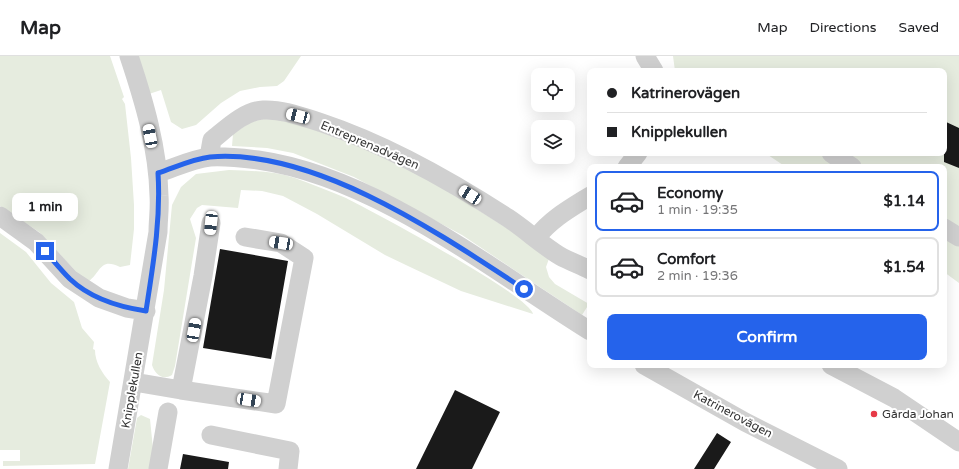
<!DOCTYPE html>
<meta charset="utf-8">
<style>
:root{--surface:#fff;--page:#f2f2f2;--text:#202124;--muted:#757577;--line:#e0e0e0;--accent:#2563eb}
body{margin:0;font-family:"Varela Round",sans-serif;background:var(--page);color:var(--text);height:100vh;display:flex;flex-direction:column;font-size:15px;white-space:nowrap}
*{box-sizing:border-box;margin:0}
p{font-size:13px;color:var(--muted)}
.icon{flex:none;width:22px;height:22px;fill:none;stroke:currentColor;stroke-width:2;stroke-linecap:round;stroke-linejoin:round}
.map{position:relative;flex:1;overflow:hidden}
.panel{position:absolute;left:587px;top:108px;width:360px;height:204px;display:flex;flex-direction:column;background:var(--surface);border-radius:8px;box-shadow:0 4px 16px #0002}
.panel>*{flex:none}
.guide{position:absolute;left:587px;top:12px;width:360px;height:88px;border-radius:8px;box-shadow:0 4px 16px #0002;display:grid;align-content:center;height:88px;padding:0 20px;background:var(--surface)}
.tools{position:absolute;left:531px;top:12px;display:grid;gap:8px}
.tools a{display:grid;place-items:center;width:44px;height:44px;border-radius:8px;background:var(--surface);box-shadow:0 4px 16px #0002;font-size:20px}
.end{position:absolute;width:18px;height:18px;margin:-9px;border:5px solid #2563eb;background:#fff;box-shadow:0 0 0 2px #fff}
.from{border-radius:50%}
.bubble{position:absolute;height:28px;border-radius:8px;background:var(--surface);box-shadow:0 4px 16px #0002;font-size:13px;font-weight:800;line-height:28px;text-align:center}
.car{position:absolute;width:12px;height:24px;margin:-12px -6px;border-radius:5px;box-shadow:0 0 3px 1px #0007;background:linear-gradient(#fff 24%,#345 0 40%,#fff 0 76%,#345 0 86%,#fff 0)}
.guide b{display:flex;align-items:center;gap:14px;height:38px;font-size:15px}
.guide b+b{border-top:1px solid var(--line)}
.guide i{width:10px;height:10px;background:var(--text)}
ul{padding:7px 0 0;list-style:none}
li{display:flex;align-items:center;gap:12px;height:60px;margin:0 8px 6px;padding:0 12px;border:2px solid var(--line);border-radius:8px}
li div{flex:1}
li b{display:block;font-size:15px}
li em{font-style:normal;font-weight:800}
li.active{border-color:var(--accent)}
li>.icon{width:36px;height:36px;stroke-width:1.5}
.cta{display:flex;gap:8px;margin-top:auto;padding:8px 20px}
.cta a{flex:1;height:46px;border-radius:8px;background:var(--accent);color:#fff;font-size:16px;font-weight:800;line-height:46px;text-align:center}
header{display:flex;align-items:center;gap:24px;box-sizing:border-box;height:56px;padding:0 20px;background:var(--surface);border-bottom:1px solid var(--line)}
header strong{font-size:19px}
nav{display:flex;gap:22px;margin-inline-start:auto;font-size:14px}
.map>svg:first-child{display:block}
.green{fill:#e6ecdf}
.building{fill:#1a1a1a}
.lines{fill:none;stroke-linecap:round;stroke-linejoin:round}
.minor{stroke:#d0d0d0;stroke-width:19}
.route{stroke:#2563eb;stroke-width:5}
.poi-dot{fill:#e63946;stroke:#fff;stroke-width:1.5}
.labels{text-anchor:middle;dominant-baseline:central;stroke-width:4;stroke-linejoin:round;paint-order:stroke}
.street-label{font-size:12px;fill:#333;stroke:#fff}
.poi-label{font-size:12px;fill:#333;stroke:#fff;text-anchor:start}
</style>
<header>
<strong>Map</strong>
<nav><a>Map</a><a>Directions</a><a>Saved</a></nav>
</header>
<div class="map">
<svg width="959" height="413" viewBox="0 0 959 413">
<rect width="100%" height="100%" fill="#fff"/>
<path class="green" d="M0 0H110L124 41 122 43 125 48 131 102 134 149V173L130 209 120 211C100 201 101 216 89 225L82 222 39 176 0 150Z
M138 0H301L284 25 277 30 260 31 240 35 221 47 196 69 182 73 171 66 161 34 149 38Z
M673 0H959V227L944 216V111H786L765 97H944V15H675Z
M263 63 288 64 377 97 447 134 550 200 546 211 549 221 555 228 589 248 582 259 462 179 354 121 293 97 267 92 232 90 233 78 251 66Z
M229 114C252 115 273 115 295 122 312 128 329 135 346 142 370 154 531 240 533 258L461 235 408 210 385 199 317 158 283 140 262 135 241 134 238 152 202 149 197 152 190 163 196 182 175 310 172 319C162 325 155 318 152 309L164 234 172 149 181 131 196 118Z
M0 177 26 196 51 227 74 246 82 272 94 286 93 293 95 294C95 306 102 317 110 326L95 408 3 410V405H20V394H0Z
M141 359 150 363 153 393 150 413H128L137 362Z"/>
<path class="building" d="M944 65 959 72V112L944 106Z
M220 193 288 205 271 303 203 292Z
M455 334 500 356 472 413H416Z
M717 377 731 386 714 413H694Z
M183 398 229 406 228 413H180Z"/>
<g class="lines">
<path class="minor" d="M645 0 654 15
M831 97 852 111
M209 101 212 84C226 73 244 55 263 54 283 53 303 61 322 67 388 89 451 125 508 162 526 174 542 189 560 200 569 205 580 209 590 214
M627 111 638 97
M158 117C174 112 192 103 210 101 226 100 242 102 258 104 377 121 490 213 590 275
M0 160 36 186 70 223 99 242 127 252 146 255
M944 172 959 181
M536 182C551 163 569 153 590 140
M644 309 745 366 838 413
M831 309 894 342 959 386
M134 326 181 334 203 220 211 167
M181 334 276 348 304 202 281 187 245 181
M211 379 290 395 288 413
M118 413 158 176C158 164 160 152 159 140 158 92 144 45 129 0
M158 413 168 356"/>
</g>
<g class="lines">
<path class="route" d="M45 195C53 204 61 214 70 223 90 242 119 251 146 255 153 209 161 164 158 117 174 112 192 103 210 101 315 92 440 178 524 233"/>
</g>
<circle class="poi-dot" cx="874" cy="358" r="4"/>
<g class="labels">
<g class="street-label">
<text transform="translate(370 89) rotate(23)">Entreprenadvägen</text>
<text transform="translate(132 334) rotate(-80)">Knipplekullen</text>
<text transform="translate(733 358) rotate(28)">Katrinerovägen</text>
</g>
<g class="poi-label">
<text x="882" y="358">Gårda Johan</text>
</g>
</g>
</svg>
<div class="tools">
<a><svg class="icon" aria-label="locate" viewBox="0 0 24 24"><circle cx="12" cy="12" r="6"/><path d="M12 2v4M12 18v4M2 12h4M18 12h4"/></svg></a>
<a><svg class="icon" aria-label="layers" viewBox="0 0 24 24"><path d="M12 4l9 5-9 5-9-5zM3 14l9 5 9-5"/></svg></a>
</div>
<i class="end from" style="left:524px;top:233px"></i>
<i class="end" style="left:45px;top:195px"></i>
<div class="bubble" style="left:12px;top:137px;width:66px">1 min</div>
<i class="car" style="left:298px;top:60px;rotate:285deg"></i>
<i class="car" style="left:150px;top:80px;rotate:349deg"></i>
<i class="car" style="left:470px;top:139px;rotate:303deg"></i>
<i class="car" style="left:211px;top:167px;rotate:186deg"></i>
<i class="car" style="left:281px;top:187px;rotate:279deg"></i>
<i class="car" style="left:194px;top:274px;rotate:10deg"></i>
<i class="car" style="left:249px;top:344px;rotate:99deg"></i>
<div class="guide">
<b><i class="from"></i>Katrinerovägen</b>
<b><i></i>Knipplekullen</b>
</div>
<section class="panel">
<ul>
<li class="active"><svg class="icon" aria-label="car" viewBox="0 0 24 24"><path d="M5 17H2v-5l4-1 3-4h7l3 4 3 1v5h-3M9 17h6M6 11h13"/><circle cx="7" cy="17" r="2"/><circle cx="17" cy="17" r="2"/></svg><div><b>Economy</b><p>1 min · 19:35</p></div><em>$1.14</em></li>
<li><svg class="icon" aria-label="car" viewBox="0 0 24 24"><path d="M5 17H2v-5l4-1 3-4h7l3 4 3 1v5h-3M9 17h6M6 11h13"/><circle cx="7" cy="17" r="2"/><circle cx="17" cy="17" r="2"/></svg><div><b>Comfort</b><p>2 min · 19:36</p></div><em>$1.54</em></li>
</ul>
<div class="cta"><a>Confirm</a></div>
</section>
</div>
